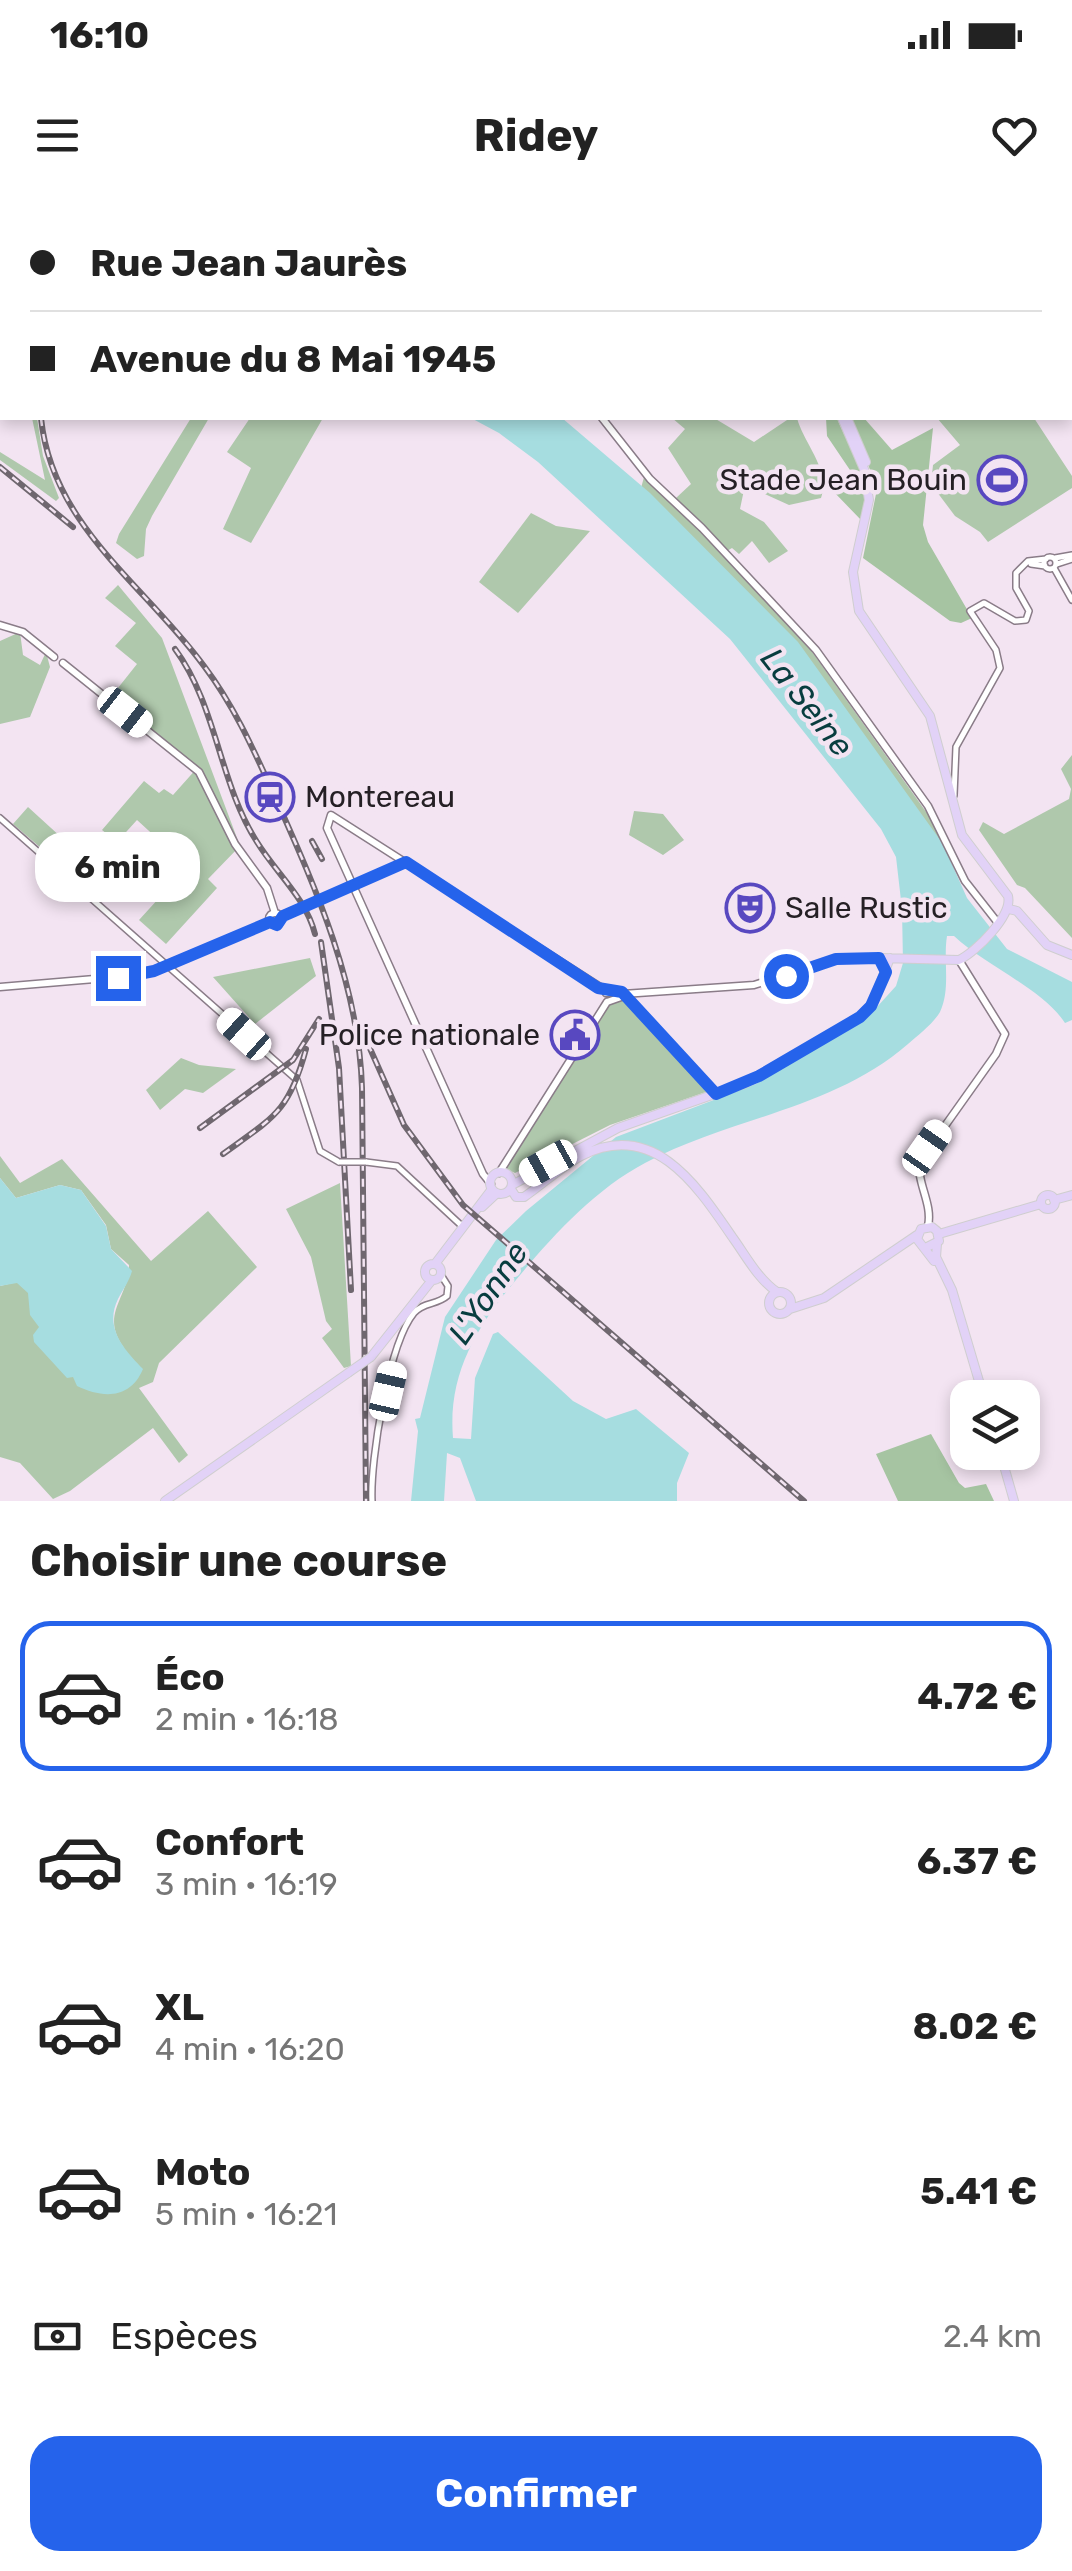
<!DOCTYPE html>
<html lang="fr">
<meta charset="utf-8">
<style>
:root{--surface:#fff;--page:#f2f2f2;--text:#222;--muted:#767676;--line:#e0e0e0;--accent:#2563eb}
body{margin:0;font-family:Rubik,sans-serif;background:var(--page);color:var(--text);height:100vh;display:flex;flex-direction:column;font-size:38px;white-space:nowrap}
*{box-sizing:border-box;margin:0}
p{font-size:32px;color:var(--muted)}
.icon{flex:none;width:55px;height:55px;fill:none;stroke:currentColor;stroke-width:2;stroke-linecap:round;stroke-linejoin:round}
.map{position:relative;height:1301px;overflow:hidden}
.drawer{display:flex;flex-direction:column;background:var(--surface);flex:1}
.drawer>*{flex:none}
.hud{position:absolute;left:0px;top:0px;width:1072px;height:220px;box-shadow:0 5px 15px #0003;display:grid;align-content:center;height:220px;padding:0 30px;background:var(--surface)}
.controls{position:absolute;left:950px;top:1180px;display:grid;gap:20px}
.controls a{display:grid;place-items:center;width:90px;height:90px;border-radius:20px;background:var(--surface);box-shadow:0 5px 15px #0003;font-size:50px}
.end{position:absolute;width:45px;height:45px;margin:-22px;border:12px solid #2563eb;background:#fff;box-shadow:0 0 0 5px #fff}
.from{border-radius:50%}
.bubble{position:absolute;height:70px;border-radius:30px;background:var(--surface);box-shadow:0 5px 15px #0003;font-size:32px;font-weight:700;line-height:70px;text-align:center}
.car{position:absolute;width:30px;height:60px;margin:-30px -15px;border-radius:12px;box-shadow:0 0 8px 2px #0007;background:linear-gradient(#fff 24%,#345 0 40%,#fff 0 76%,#345 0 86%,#fff 0)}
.hud b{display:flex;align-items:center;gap:35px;height:95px;font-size:38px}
.hud b+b{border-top:2px solid var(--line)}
.hud i{width:25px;height:25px;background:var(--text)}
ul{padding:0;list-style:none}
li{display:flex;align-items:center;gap:30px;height:150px;margin:0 20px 15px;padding:0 10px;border:5px solid transparent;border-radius:30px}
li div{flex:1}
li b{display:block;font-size:38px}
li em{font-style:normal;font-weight:700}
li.selected{border-color:var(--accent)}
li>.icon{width:90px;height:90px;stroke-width:1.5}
h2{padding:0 30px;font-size:45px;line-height:120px}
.pay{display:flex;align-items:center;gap:25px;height:110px;padding:0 30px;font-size:38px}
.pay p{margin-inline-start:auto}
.cta{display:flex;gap:20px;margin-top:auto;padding:20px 30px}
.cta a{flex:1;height:115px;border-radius:30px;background:var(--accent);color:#fff;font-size:40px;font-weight:700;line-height:115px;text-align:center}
.status{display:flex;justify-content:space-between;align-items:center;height:70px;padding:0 50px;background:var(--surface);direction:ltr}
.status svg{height:28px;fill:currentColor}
header{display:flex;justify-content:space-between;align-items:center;height:130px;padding:0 30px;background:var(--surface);font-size:45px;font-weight:700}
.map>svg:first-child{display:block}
.green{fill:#afc8ac}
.forest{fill:#a6c4a2}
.water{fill:#a6dde0}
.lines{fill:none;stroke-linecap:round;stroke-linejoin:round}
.tertiary-casing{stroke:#8a7c88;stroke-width:8}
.secondary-casing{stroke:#8a7c88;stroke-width:9}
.primary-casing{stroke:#cfcecf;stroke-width:10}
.tertiary{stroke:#fff;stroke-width:5}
.secondary{stroke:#fff;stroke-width:6}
.primary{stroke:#e2d2f7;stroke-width:8}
.rail-casing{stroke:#6f676f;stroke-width:6}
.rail{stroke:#f3e4f2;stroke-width:2.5;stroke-dasharray:8;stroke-linecap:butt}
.tertiary-bridge-casing{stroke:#8a7c88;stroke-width:8;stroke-linecap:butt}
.primary-bridge-casing{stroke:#cfcecf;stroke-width:10;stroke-linecap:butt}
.tertiary-bridge{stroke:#fff;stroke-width:5}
.primary-bridge{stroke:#e2d2f7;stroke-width:8}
.route{stroke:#2563eb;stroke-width:12}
.labels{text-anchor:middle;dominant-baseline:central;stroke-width:9;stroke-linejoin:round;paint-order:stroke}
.poi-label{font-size:30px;fill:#252025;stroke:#f3e4f2;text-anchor:end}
.water-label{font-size:32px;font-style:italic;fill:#083d3f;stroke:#f3e4f2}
</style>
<div class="status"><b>16:10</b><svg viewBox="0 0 49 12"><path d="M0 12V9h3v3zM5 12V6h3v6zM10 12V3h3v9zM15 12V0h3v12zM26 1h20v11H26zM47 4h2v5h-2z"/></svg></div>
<header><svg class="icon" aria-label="menu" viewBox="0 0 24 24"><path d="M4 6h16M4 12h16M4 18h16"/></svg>Ridey<svg class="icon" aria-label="heart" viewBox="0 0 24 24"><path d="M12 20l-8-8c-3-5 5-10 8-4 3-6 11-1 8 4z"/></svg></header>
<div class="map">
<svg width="1072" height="1301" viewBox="0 0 1072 1301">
<rect width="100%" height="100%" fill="#f3e4f2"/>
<path class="green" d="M32 218H37L43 256 59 298 56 301 0 260V252L45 280Z
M191 218H209L152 316 146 329 144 356 137 359 116 343 119 334Z
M250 218H323L251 343 223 329 251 268 227 252Z
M672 218H714L754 242 790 218H797C804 244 831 270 821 298L789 305 745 285 740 309 764 322 788 351 769 363 752 341 739 354 732 348 727 351 803 439 934 623 941 643 641 288 646 270 676 298 691 284 668 248 685 229Z
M937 218H1034L1072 276V288L988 342 980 332 955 316 931 284 933 265 960 245Z
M531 313 556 326 590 331 518 413 479 382Z
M118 385 162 438 240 646 208 679 217 688 166 744 139 720 190 664 173 648 145 679 135 671 160 641 137 620 117 642 102 630 144 581 159 593 164 589 173 595 198 567 110 498 137 464 115 446 136 423 105 398Z
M20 432 23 455 40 465 46 452 50 467 30 517 0 524V441Z
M1072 555V738L1025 688 1017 685 979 630 983 622 1004 634 1069 599 1071 589 1061 569Z
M28 607 62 638 49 655 13 624Z
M634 611 663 614 684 640 663 655 629 635Z
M310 758 316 776 255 824 213 777Z
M621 799 709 891 610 925 515 973 504 968 606 807Z
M181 858 199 865 236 869 203 893 185 889 160 910 146 890Z
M0 956 20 983 62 959 151 1061 208 1011 257 1067 159 1163 153 1182 139 1188 188 1255 179 1263 153 1228 70 1291 53 1299 20 1263 0 1257V1086L17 1082 29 1093 30 1102 124 1148C99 1114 129 1098 129 1065L111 1049 106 1025 81 990 60 985 16 998 0 978Z
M340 983 351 1166 344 1168 322 1138 332 1129 326 1121 311 1057 286 1009Z"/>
<path class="forest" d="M826 218H837C848 248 880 287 862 321L833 291 854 276 827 236Z
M851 218H864L892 250 933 228 923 325 928 342 972 418 961 423 950 421 863 358 877 289Z
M931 1234 959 1283 965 1288 986 1284 994 1301H898L876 1254Z"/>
<path class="water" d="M471 218H562L650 293 798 442 943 644 967 698 1007 749 1072 782V820L1065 823C1043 789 986 766 954 736H947C943 760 951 789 940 812 933 824 918 835 908 844 832 910 731 917 645 963 592 991 548 1041 511 1086 473 1132 448 1178 453 1238L471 1239 475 1178 493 1134 498 1132 573 1201 606 1219 636 1209 689 1253 677 1283V1301H476L460 1258 447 1253 444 1301H411L418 1231 415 1219 420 1218 445 1117 496 1040 526 1011 616 937 756 884 867 818 896 786 903 763 902 709 896 657 881 629 730 439 538 262 499 233Z
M0 978 16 998 60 985 81 990 106 1026 111 1049 132 1071C129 1082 123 1089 118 1099 104 1128 124 1149 143 1169 130 1200 102 1198 77 1186L73 1177 67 1178 34 1142 33 1135 39 1127 30 1115 28 1093 17 1083 0 1086Z"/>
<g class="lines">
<g class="tertiary-casing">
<path id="tertiary" d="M948 0 952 2
M1070 74 1072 75
M1044 363a6 6 0 1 1 12 0a6 6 0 1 1-12 0Z
M1055 358 1072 355
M1031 364 1045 366
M1057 364 1072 359
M1054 368 1072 400
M970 411 984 403 1015 421 1026 420 1029 411 1016 388V373L1028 361 1046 359
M954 595 956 547 1000 468 996 450 970 411
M0 618 297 880 320 951 339 962
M624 796 716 894
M366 962 397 966 463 1027
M372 1301C370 1260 389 1143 414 1113 423 1102 437 1105 447 1096L448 1086 441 1075"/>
</g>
<g class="secondary-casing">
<path id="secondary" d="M362 0 366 2
M602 218 650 279 702 328 816 450 928 606 965 681 998 723
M0 425 23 432 54 457
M63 463 199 572 235 644 267 688 275 713
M269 719a6 6 0 1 1 12 0a6 6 0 1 1-12 0Z
M281 716 407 662
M0 787 142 775 270 722
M606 793 618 791 624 796 607 802
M623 794 754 785 836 759 879 758
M499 973 607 802
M491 984 483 974 327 628 331 615 608 792
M928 1026C933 1003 916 983 920 961L996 854 1005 834 959 760"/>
</g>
<g class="primary-casing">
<path id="primary" d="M957 2 958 0
M842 218 864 269 869 300 853 372 859 411 930 516 962 635 1008 696C1013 715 976 752 959 760L879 758
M848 220 866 262
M1009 709 1017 711 1047 745 1072 755
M490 983a11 11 0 1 1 22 0a11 11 0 1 1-22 0Z
M512 985 618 928 746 883 860 817 871 807 890 758
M511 989 516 997H524C543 984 561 967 581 956 654 918 698 987 733 1038 746 1056 758 1079 777 1092
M1041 1002a7 7 0 1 1 14 0a7 7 0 1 1-14 0Z
M1054 1000 1072 995
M482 1007 497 993
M939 1034 1041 1004
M937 1044 936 1057 952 1090 984 1198
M925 1048 939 1041 937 1031 932 1027 921 1029 917 1039 934 1061
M425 1072a8 8 0 1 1 16 0a8 8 0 1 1-16 0Z
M435 1064 492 989
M769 1103a11 11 0 1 1 22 0a11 11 0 1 1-22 0Z
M790 1109 824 1098 917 1035
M371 1157 432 1080
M1000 1252 1014 1301
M165 1301 348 1173"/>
</g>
<use href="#tertiary" class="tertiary"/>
<use href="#secondary" class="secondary"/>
<use href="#primary" class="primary"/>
<g class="rail-casing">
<path id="rail" d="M66 0V2
M41 218C52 326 144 384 204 466 235 507 255 553 276 599 317 691 359 786 362 888L366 1301
M0 267 73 327
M175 449C217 506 219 583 257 642 276 673 306 698 315 734
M312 641 322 659
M321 742 339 868 351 1090
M368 844 404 925 463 1005 804 1301
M200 928 293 860 319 819
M223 954C274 917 289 912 306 849"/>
</g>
<use href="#rail" class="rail"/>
<g class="tertiary-bridge-casing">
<path id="tertiary-bridge" d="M339 962H366"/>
</g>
<g class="primary-bridge-casing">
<path id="primary-bridge" d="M348 1173 371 1157"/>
</g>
<use href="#tertiary-bridge" class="tertiary-bridge"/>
<use href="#primary-bridge" class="primary-bridge"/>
</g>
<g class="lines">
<path class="route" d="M118 778 154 771 270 722 277 725 283 716 406 662 598 788 622 792 716 894 759 876 860 817 871 806 886 772 879 758 836 759 786 776"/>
</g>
<defs>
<g id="stadium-ring" transform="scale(2.5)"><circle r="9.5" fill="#f3e4f2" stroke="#5848c0" stroke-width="1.5"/><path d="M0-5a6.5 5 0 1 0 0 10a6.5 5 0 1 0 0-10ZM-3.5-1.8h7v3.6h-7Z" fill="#5848c0"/></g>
<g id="station-ring" transform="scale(2.5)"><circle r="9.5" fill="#f3e4f2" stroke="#5848c0" stroke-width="1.5"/><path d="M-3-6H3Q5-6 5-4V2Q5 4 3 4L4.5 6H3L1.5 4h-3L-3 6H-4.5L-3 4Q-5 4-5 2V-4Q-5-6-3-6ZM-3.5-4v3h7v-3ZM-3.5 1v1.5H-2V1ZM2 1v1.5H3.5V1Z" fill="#5848c0"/></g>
<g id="theatre-ring" transform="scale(2.5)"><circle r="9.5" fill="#f3e4f2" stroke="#5848c0" stroke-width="1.5"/><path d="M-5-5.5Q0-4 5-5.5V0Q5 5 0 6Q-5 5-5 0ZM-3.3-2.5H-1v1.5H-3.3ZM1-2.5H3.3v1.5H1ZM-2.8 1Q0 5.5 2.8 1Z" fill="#5848c0"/></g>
<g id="civic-ring" transform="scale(2.5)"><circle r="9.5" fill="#f3e4f2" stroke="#5848c0" stroke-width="1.5"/><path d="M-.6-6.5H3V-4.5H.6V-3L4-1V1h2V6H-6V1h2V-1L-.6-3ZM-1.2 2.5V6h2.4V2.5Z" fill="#5848c0"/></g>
</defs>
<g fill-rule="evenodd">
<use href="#stadium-ring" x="1002" y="280"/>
<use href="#station-ring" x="270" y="597"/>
<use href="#theatre-ring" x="750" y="708"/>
<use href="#civic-ring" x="575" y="835"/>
</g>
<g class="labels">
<g class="poi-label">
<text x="967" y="280">Stade Jean Bouin</text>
<text x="305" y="597" text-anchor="start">Montereau</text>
<text x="785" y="708" text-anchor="start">Salle Rustic</text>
<text x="540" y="835">Police nationale</text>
</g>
<g class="water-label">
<text transform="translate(807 502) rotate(52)">La Seine</text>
<text transform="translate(488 1093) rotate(-56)">L'Yonne</text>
</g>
</g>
</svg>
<div class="controls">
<a><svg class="icon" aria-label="layers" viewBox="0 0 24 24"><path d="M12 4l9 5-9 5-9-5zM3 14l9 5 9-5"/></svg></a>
</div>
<i class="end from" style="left:786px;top:776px"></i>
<i class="end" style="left:118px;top:778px"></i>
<div class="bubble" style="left:35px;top:632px;width:165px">6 min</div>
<i class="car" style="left:125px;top:512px;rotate:128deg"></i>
<i class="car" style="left:244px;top:834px;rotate:312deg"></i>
<i class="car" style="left:927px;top:948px;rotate:35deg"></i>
<i class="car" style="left:548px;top:963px;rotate:241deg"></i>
<i class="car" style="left:388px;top:1191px;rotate:13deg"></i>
<div class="hud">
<b><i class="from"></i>Rue Jean Jaurès</b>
<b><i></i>Avenue du 8 Mai 1945</b>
</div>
</div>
<section class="drawer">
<h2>Choisir une course</h2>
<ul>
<li class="selected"><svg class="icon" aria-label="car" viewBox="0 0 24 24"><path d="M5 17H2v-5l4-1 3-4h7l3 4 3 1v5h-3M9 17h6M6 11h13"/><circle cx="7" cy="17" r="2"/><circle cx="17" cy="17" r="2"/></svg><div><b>Éco</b><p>2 min · 16:18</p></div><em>4.72 €</em></li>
<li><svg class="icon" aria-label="car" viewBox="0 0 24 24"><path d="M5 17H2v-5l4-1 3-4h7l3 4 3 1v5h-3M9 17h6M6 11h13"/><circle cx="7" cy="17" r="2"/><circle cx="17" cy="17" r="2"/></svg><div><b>Confort</b><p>3 min · 16:19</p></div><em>6.37 €</em></li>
<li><svg class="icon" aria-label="car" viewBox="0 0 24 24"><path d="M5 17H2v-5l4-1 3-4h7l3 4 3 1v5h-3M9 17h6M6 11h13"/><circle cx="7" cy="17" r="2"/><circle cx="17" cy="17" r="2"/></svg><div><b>XL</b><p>4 min · 16:20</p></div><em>8.02 €</em></li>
<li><svg class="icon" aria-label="car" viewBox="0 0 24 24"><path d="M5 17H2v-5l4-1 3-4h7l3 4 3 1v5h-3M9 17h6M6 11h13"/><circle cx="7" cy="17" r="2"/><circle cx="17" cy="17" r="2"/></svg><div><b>Moto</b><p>5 min · 16:21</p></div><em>5.41 €</em></li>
</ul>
<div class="pay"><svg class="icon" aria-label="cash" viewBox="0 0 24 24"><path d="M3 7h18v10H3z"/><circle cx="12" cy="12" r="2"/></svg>Espèces<p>2.4 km</p></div>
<div class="cta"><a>Confirmer</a></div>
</section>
